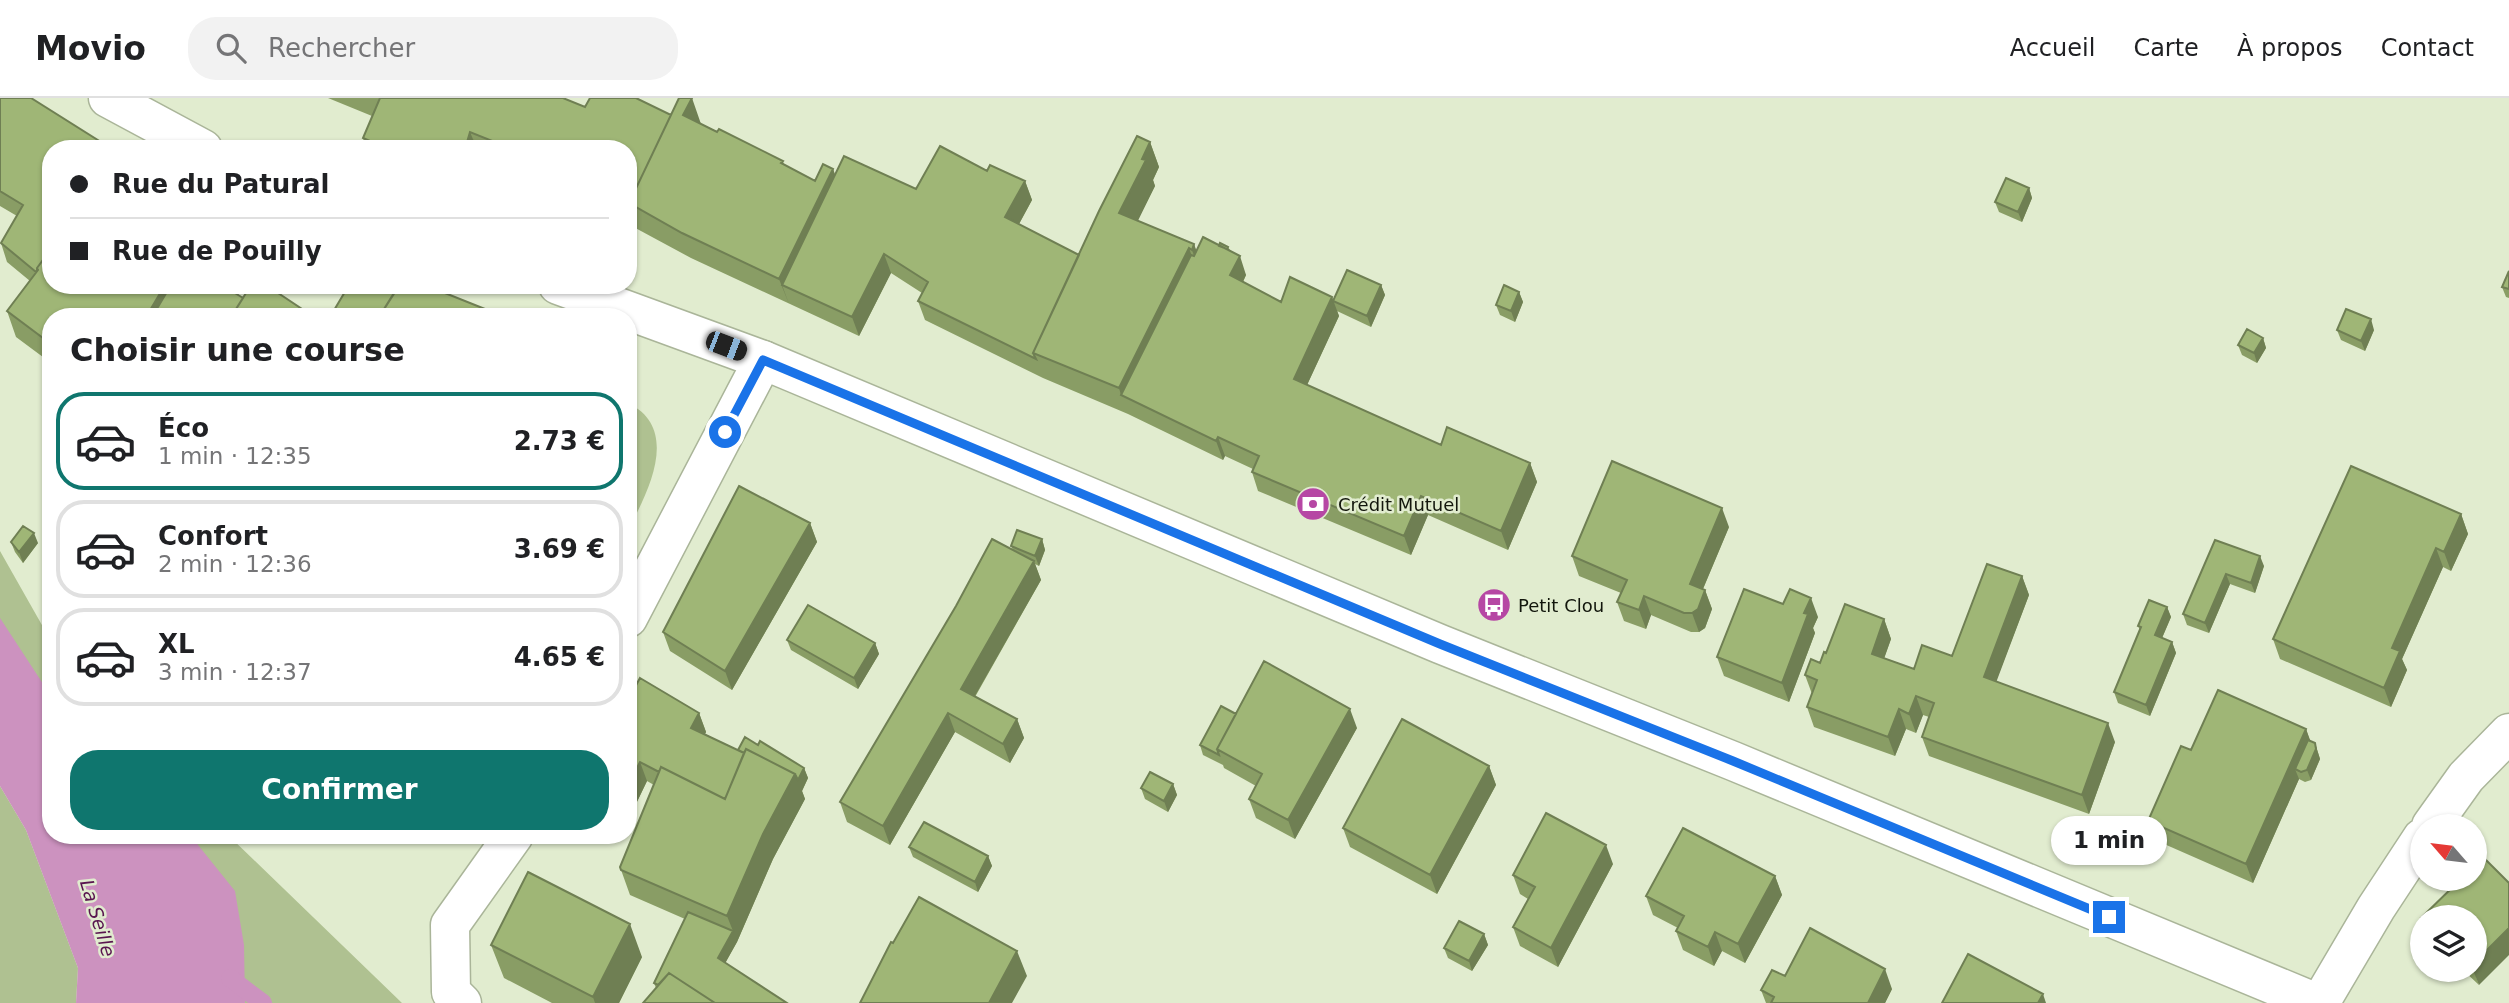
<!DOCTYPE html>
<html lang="fr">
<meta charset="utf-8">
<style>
:root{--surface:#fff;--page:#f2f2f2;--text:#202124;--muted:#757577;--line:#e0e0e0;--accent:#0f766e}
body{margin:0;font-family:"DejaVu Sans",sans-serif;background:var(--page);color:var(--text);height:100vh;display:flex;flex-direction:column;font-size:26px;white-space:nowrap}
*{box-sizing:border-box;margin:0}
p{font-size:23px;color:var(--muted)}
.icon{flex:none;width:38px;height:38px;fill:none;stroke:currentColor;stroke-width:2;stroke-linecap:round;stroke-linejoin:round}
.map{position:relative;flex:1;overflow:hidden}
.drawer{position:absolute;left:42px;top:210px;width:595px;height:536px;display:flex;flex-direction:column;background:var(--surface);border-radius:28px;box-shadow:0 2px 5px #0004}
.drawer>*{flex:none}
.guide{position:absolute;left:42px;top:42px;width:595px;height:154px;border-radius:28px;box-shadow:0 2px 5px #0004;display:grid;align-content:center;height:154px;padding:0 28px;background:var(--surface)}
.needle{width:46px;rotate:298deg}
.tools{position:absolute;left:2410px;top:716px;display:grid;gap:14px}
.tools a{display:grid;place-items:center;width:77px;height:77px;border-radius:50%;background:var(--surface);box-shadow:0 2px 5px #0004;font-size:35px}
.end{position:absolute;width:32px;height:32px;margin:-16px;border:9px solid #1a73e8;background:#fff;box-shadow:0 0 0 4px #fff}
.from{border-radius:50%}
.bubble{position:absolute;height:49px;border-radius:24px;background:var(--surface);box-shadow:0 2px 5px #0004;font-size:23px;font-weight:800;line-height:49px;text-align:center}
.car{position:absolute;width:21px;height:42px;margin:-21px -10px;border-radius:9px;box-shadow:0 0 5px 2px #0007;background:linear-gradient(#222 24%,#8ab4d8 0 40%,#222 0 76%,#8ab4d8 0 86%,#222 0)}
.guide b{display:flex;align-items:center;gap:24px;height:66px;font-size:26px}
.guide b+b{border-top:2px solid var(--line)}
.guide i{width:18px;height:18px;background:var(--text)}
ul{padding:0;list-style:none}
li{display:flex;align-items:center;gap:21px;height:98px;margin:0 14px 10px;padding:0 14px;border:4px solid var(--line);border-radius:28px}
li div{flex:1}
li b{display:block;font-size:26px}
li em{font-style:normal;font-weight:800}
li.current{border-color:var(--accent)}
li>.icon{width:63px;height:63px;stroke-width:1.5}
h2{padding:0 28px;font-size:32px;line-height:84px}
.action{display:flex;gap:14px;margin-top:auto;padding:14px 28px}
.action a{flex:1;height:80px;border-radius:28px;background:var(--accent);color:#fff;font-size:28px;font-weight:800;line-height:80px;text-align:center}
header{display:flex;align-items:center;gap:42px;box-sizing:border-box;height:98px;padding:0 35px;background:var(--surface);border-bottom:2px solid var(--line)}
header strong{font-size:33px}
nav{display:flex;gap:38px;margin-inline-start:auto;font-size:24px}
.search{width:490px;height:63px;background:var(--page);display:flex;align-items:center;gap:18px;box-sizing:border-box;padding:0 24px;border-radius:28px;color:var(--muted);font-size:26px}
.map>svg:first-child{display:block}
.green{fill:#afc191}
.water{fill:#cc92bf}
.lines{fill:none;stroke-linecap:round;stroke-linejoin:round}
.stream{stroke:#cc92bf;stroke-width:18}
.minor-casing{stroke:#aab599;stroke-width:41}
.major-casing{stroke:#aab599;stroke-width:41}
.minor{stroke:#fff;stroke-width:38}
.major{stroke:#fff;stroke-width:38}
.wall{fill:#899d65}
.shaded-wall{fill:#6f7f53}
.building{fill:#9fb676;stroke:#6f7f53;stroke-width:2}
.route{stroke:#1a73e8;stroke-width:9}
.labels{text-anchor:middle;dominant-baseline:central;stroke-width:5;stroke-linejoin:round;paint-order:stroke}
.poi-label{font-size:18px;fill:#12160c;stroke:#e1eccf;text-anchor:start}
.water-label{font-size:19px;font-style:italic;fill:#59154f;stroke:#e1eccf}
</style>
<header>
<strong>Movio</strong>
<div class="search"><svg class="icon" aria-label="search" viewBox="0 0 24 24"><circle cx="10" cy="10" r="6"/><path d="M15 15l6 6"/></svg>Rechercher</div>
<nav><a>Accueil</a><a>Carte</a><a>À propos</a><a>Contact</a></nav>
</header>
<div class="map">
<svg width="2509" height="905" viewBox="0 0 2509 905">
<rect width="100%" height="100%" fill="#e1eccf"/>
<path class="green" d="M628 305C682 331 647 396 628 432Z
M0 453 51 543V677L0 585Z
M0 688 26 732 78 870 76 905H0Z
M80 737H228L402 905H146Z"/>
<path class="water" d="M0 520 51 598V737H190L235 793 244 847 245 905H76L78 870 26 732 0 688Z"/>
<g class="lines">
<path class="stream" d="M230 880 263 905"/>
<g class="minor-casing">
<path id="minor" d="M628 520 763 262
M2431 728 2466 679 2509 635
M462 905 451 894 450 827 514 737
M2320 905 2376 810 2422 740"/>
</g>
<g class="major-casing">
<path id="major" d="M108 0 203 51
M558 187 763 262 1440 546 1733 663 2317 905"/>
</g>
<use href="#minor" class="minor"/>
<use href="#major" class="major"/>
</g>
<path class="wall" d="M0 0 51 187 243 200 314 219H51V265L16 239 7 213 30 183 7 164 1 145 17 118 0 108Z
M328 0H563L585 9 671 17 701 26 783 63 784 67 815 83 833 71 835 77 916 91 987 73 1025 83 1032 102 1019 126 1079 157 1150 44 1159 69 1153 82 1155 88 1137 123 1194 146 1196 153 1219 148 1228 149 1246 177 1243 184 1281 204 1332 199 1339 218 1307 287 1441 347 1530 365 1537 384 1508 452 1428 417 1411 457 1258 393 1252 374 1253 371 1225 358 1223 362 1128 316 1043 280 925 222 918 203 922 195 891 175 859 238 691 160 628 126V51H366L363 40 372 18Z
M2029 90 2032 100 2022 124 1999 114 1995 104Z
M1381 187 1385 197 1371 229 1337 213 1333 203Z
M2502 189 2509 191V200L2506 199Z
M1519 194 1523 204 1515 224 1500 217 1496 207Z
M2337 232H2374L2365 253 2341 242Z
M2263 240 2266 250 2257 265 2242 257 2238 247Z
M2461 416 2468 436 2451 473 2443 469 2402 561 2407 572 2391 609 2280 561 2273 541Z
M810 425 817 444 732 592 670 553 663 534Z
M1729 429 1703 491 1705 492 1712 511 1705 530 1699 534H1691L1651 517 1646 531 1624 523 1617 504 1621 495 1579 478 1572 458Z
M1042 441 1045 452 1039 468 1035 466 1041 482 975 599 1017 621 1024 640 1010 665 955 634 890 747 847 724 840 704 1013 452 1011 448Z
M2215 442 2264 468 2255 495 2230 486 2209 535 2187 527 2183 516Z
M11 444 38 445 23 465 15 454Z
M2022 478 2029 497 1996 583 2115 644 2089 716 1929 658 1922 639 1929 619 1923 617 1916 635 1906 631 1895 658 1814 629 1807 609 1812 596 1805 577 1820 565 1826 555 1884 521 1891 541 1884 560 1914 571 1952 558Z
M1783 506 1818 519 1813 530 1815 535 1789 604 1724 578 1717 559Z
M2167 509 2171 519 2162 540 2172 544 2176 555 2150 618 2118 605 2114 594 2140 532 2138 528Z
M787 542 875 545 879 556 858 591 791 552Z
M628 602 699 615 706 634 705 636 738 652 758 647 804 670 808 680 802 693 805 701 773 761 737 844 725 865 656 890 654 885 685 821 630 797 620 769 654 687 647 683 634 710 631 711 628 709Z
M1236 616 1357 630 1295 741 1256 720 1249 701 1256 688 1224 670 1223 667 1203 657 1200 647Z
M2306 631 2310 643 2315 645 2320 661 2311 682 2305 684 2299 681 2253 785 2155 742 2148 723 2191 652Z
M1489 668 1496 687 1437 796 1350 749 1343 730Z
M1173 686 1177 697 1168 714 1145 701 1141 690Z
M909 749 988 758 992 768 978 794 913 759Z
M1613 766 1558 869 1520 848 1513 829 1528 801 1520 796 1513 777Z
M1775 778 1782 797 1745 865 1722 853 1714 868 1683 852 1676 833 1678 830 1653 817 1646 798Z
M1484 836 1488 847 1472 873 1448 860 1444 850Z
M491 847 642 859 619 905H552L504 880Z
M2463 872H2474L2479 887Z
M1785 878 1892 891 1885 905H1766L1761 892Z"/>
<path class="shaded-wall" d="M692 0 701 26 692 43 683 17Z
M470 34 477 51H465Z
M1150 44 1159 69 1153 82 1155 88 1129 141 1119 115Z
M833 71 842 96 782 187 789 206 779 181Z
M1025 83 1032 102 1012 139 1005 119Z
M2029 90 2032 100 2022 124 2018 114Z
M1194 146 1203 171 1201 177 1192 152Z
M1189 150 1198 176 1121 297 1119 290Z
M884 156 891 175 859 238 852 219Z
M1240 158 1246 177 1237 196 1230 177Z
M165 187H190L171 219H146Z
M1381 187 1385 197 1371 229 1367 218Z
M1519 194 1523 204 1515 224 1511 213Z
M1332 199 1339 218 1301 300 1294 281Z
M2371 221 2374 232 2365 253 2361 243Z
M2263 240 2266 250 2257 265 2254 255Z
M1218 339 1225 358 1223 362 1216 343Z
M1530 365 1537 384 1508 452 1501 433Z
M1421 398 1428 417 1411 457 1404 438Z
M1722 410 1729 429 1697 505 1690 486Z
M2461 416 2468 436 2451 473 2444 454Z
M810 425 817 444 732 592 725 573Z
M34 435 38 445 23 465 19 454Z
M1042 441 1045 452 1039 468 1035 458Z
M2436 450 2443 469 2402 561 2407 572 2391 609 2384 590 2392 550Z
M2260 458 2264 468 2255 495 2251 485Z
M1034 463 1041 482 968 610 961 591Z
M2226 476 2230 486 2209 535 2205 525Z
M2022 478 2029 497 1991 598 1984 579Z
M1705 492 1712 511 1705 530 1699 534 1692 515Z
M1644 498 1651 517 1646 531 1639 512Z
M1811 500 1818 519 1813 530 1815 535 1789 604 1782 585 1804 515Z
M2167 509 2171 519 2159 547 2155 537Z
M1884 521 1891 541 1879 575 1872 556Z
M2172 544 2176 555 2150 618 2146 607Z
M875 545 879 556 858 591 854 580Z
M1916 598 1923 617 1916 635 1909 616Z
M1350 611 1357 630 1295 741 1288 722Z
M1899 611 1906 631 1895 658 1888 639Z
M699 615 706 634 698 649 691 630Z
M948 615 955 634 890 747 883 728Z
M1017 621 1024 640 1010 665 1003 646Z
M2108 625 2115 644 2089 716 2082 697Z
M2306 631 2313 650 2302 675 2295 671 2299 681 2253 785 2246 766Z
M2315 645 2320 661 2311 682 2307 672Z
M640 664 647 683 634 710 628 693V688Z
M1489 668 1496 687 1437 796 1430 777Z
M804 670 808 680 802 693 805 701 773 761 737 844 722 871 718 860 733 833 727 818 763 736 795 676Z
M1173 686 1177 697 1168 714 1164 703Z
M1606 747 1613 766 1558 869 1551 850Z
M988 758 992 768 978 794 975 784Z
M1775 778 1782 797 1745 865 1738 846Z
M630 826 642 859 619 905H595L593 899Z
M2509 830V857L2479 887 2473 872H2474V865Z
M1715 834 1722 853 1714 868 1708 849Z
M1484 836 1488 847 1472 873 1469 863Z
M1017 853 1027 878 1012 905H989Z
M1885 871 1892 891 1885 905H1868Z
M2043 896 2046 905H2038Z"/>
<path class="building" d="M0 0H31L112 51H51V151L37 170V172L36 174 1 145 23 107 0 93Z
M380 0H563L585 9 590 0H636L671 17 629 105 631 112 628 110V51H512L470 34 465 51H388L363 40Z
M679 0H692L683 17 717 34 719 31 783 63 781 65 815 83 823 66 833 71 779 181 682 135 629 105Z
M1137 38 1150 44 1142 61 1146 62 1119 115 1194 146 1192 152 1189 150 1119 290 1033 255 1099 113Z
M474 43 494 51 471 50Z
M940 48 987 73 990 67 1025 83 1005 119 1079 157 1033 255 1036 261 918 203 928 184 884 156 852 219 782 187 844 58 916 91Z
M2006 80 2029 90 2018 114 1995 104Z
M1203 139 1240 158 1230 177 1281 204 1290 179 1332 199 1294 281 1441 347 1447 329 1530 365 1501 433 1421 398 1404 438 1252 374 1259 358 1218 339 1216 343 1121 297 1191 157 1194 158Z
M1220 145 1228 149 1227 151 1219 148Z
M51 151V187H165L146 219H51V246L7 213 38 172 37 170Z
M1347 172 1381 187 1367 218 1333 203Z
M2509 173V191L2502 189Z
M171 187H222L243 200 231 219H152Z
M251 187H266L314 219H231Z
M349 187H391L397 191 379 219H340L333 214Z
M399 187H425L505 219H379Z
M1504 187 1519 194 1511 213 1496 207Z
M2346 211 2371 221 2361 243 2337 232Z
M2247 231 2263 240 2254 255 2238 247Z
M1612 363 1722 410 1690 486 1705 492 1698 511 1692 515H1684L1644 498 1639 512 1617 504 1627 482 1572 458Z
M2351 368 2461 416 2444 454 2436 450 2392 550 2400 553 2384 590 2273 541Z
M739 388 810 425 725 573 663 534Z
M23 428 34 435 19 454 11 444Z
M1017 432 1042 441 1035 458 1011 448Z
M992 441 1034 463 961 591 1017 621 1003 646 948 615 883 728 840 704 956 508Z
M2215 442 2260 458 2251 485 2226 476 2205 525 2183 516Z
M1987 466 2022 478 1984 579 2108 625 2082 697 1922 639 1934 605 1916 598 1909 616 1899 611 1888 639 1807 609 1817 582 1805 577 1811 561 1820 565 1824 554 1826 555 1845 506 1884 521 1872 556 1914 571 1922 547 1952 558Z
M1744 491 1783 506 1790 491 1811 500 1804 515 1808 516 1782 585 1717 559Z
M2149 502 2167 509 2155 537 2172 544 2146 607 2114 594 2141 529 2138 528Z
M808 507 875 545 854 580 787 542Z
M1264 563 1350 611 1288 722 1249 701 1262 676 1217 651Z
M640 580 699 615 691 630 744 655 725 701 661 669 659 674 640 664 628 688V602Z
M2218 592 2306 631 2246 766 2148 723 2181 648 2191 652Z
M1221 608 1236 616 1217 651 1219 657 1200 647Z
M1402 621 1489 668 1430 777 1343 730Z
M745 639 758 647 760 643 804 670 798 682 795 676 746 651 744 655 738 652Z
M2308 642 2315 645 2316 651 2307 672 2301 674 2295 671Z
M746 651 795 676 763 736 727 818 621 772 620 769 661 669 725 701Z
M1150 674 1173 686 1164 703 1141 690Z
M1546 715 1606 747 1551 850 1513 829 1535 789 1513 777Z
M924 724 988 758 975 784 909 749Z
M1683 730 1775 778 1738 846 1715 834 1708 849 1676 833 1684 818 1646 798Z
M2483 759 2509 785V830L2474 865V819H2422L2462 780H2474V768Z
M528 774 630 826 593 899 491 847Z
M919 799 1017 853 989 905H860L891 844 893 845Z
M688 814 733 833 718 860 787 905H715L669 875 658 887 654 885Z
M1459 823 1484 836 1469 863 1444 850Z
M1810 830 1885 871 1868 905H1771L1774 899 1761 892 1772 872 1785 878Z
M1968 856 2043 896 2038 905H1942Z
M669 875 715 905H643Z"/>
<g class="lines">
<path class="route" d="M725 334 763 262 1440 546 1733 663 2109 819"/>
</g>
<defs>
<g id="bank-disc" transform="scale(1.75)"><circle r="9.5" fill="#b647a4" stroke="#e1eccf"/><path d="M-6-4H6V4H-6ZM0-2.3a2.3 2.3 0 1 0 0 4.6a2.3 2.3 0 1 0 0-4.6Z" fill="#fff"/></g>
<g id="bus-disc" transform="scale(1.75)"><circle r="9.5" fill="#b647a4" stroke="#e1eccf"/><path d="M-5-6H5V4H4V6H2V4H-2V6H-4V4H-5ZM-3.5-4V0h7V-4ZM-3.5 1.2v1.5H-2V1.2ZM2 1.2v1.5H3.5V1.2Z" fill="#fff"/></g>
</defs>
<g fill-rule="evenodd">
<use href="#bank-disc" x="1313" y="406"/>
<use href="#bus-disc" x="1494" y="507"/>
</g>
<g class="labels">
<g class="poi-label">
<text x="1338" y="406">Crédit Mutuel</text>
<text x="1518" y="507">Petit Clou</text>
</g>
<g class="water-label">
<text transform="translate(98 820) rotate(73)">La Seille</text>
</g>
</g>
</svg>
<div class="tools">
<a><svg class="needle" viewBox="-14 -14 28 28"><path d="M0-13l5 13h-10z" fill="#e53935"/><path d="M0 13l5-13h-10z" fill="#757577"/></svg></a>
<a><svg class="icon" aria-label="layers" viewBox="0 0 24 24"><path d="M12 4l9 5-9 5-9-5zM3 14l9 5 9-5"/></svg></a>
</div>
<i class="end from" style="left:725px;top:334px"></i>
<i class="end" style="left:2109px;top:819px"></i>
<div class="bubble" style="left:2051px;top:718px;width:116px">1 min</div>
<i class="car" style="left:726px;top:248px;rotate:111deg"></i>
<div class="guide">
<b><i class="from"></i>Rue du Patural</b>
<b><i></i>Rue de Pouilly</b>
</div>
<section class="drawer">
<h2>Choisir une course</h2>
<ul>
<li class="current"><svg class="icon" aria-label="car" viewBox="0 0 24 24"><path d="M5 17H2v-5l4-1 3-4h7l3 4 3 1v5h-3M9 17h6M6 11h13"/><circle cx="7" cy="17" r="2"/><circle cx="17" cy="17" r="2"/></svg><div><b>Éco</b><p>1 min · 12:35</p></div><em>2.73 €</em></li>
<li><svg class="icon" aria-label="car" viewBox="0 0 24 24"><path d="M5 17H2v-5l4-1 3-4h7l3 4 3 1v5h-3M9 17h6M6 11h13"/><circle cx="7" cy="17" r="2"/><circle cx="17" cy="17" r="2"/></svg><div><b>Confort</b><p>2 min · 12:36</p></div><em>3.69 €</em></li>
<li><svg class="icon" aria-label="car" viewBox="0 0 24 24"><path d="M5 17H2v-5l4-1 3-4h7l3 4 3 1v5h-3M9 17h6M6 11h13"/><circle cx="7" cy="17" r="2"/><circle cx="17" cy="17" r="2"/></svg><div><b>XL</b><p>3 min · 12:37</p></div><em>4.65 €</em></li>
</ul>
<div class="action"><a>Confirmer</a></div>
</section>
</div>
